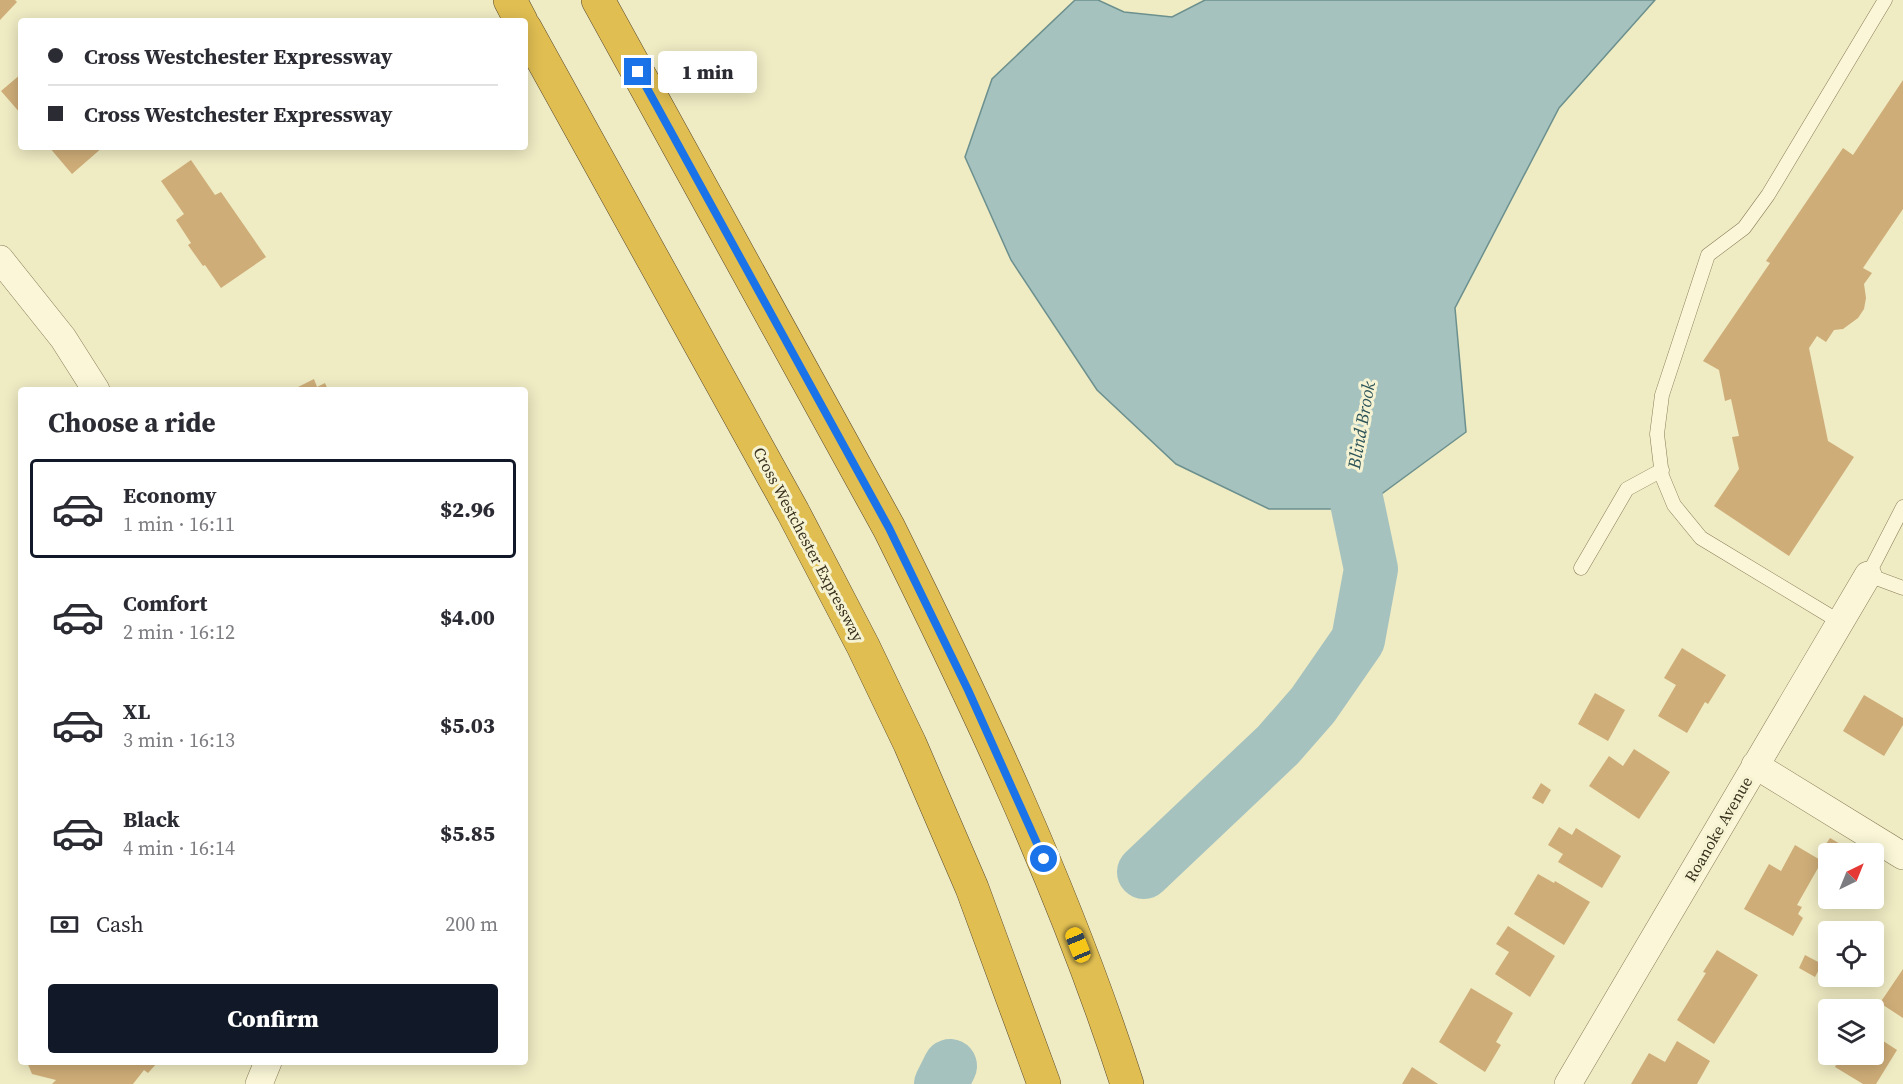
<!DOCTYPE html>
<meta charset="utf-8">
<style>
:root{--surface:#fff;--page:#f7f7f7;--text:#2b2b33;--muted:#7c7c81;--line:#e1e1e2;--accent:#111827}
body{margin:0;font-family:"Source Serif 4",serif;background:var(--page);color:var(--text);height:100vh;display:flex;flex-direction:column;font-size:22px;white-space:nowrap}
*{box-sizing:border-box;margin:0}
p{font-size:20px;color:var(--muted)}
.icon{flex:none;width:33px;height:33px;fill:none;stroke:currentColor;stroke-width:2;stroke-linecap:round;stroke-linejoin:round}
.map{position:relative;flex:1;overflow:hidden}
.details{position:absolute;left:18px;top:387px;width:510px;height:678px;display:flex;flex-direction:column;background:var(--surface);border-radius:6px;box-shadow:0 3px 15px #0003}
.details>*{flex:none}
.top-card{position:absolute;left:18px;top:18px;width:510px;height:132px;border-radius:6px;box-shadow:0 3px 15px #0003;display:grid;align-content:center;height:132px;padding:0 30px;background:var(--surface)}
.needle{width:39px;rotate:43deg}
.controls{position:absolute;left:1818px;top:843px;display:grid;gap:12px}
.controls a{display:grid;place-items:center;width:66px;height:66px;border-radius:6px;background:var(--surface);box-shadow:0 3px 15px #0003;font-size:30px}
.end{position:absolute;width:27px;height:27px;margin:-14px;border:8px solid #1a73e8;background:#fff;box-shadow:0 0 0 3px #fff}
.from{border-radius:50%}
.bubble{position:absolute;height:42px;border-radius:6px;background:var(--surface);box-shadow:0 3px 15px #0003;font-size:20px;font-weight:800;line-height:42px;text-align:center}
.car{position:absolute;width:18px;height:36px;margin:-18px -9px;border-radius:8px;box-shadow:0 0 4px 2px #0007;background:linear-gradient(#f5c518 24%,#345 0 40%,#f5c518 0 76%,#345 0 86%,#f5c518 0)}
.top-card b{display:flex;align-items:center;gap:21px;height:57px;font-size:22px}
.top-card b+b{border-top:2px solid var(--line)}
.top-card i{width:15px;height:15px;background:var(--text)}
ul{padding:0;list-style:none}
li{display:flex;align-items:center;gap:18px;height:99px;margin:0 12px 9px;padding:0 18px;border:3px solid transparent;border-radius:6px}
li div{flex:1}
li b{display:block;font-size:22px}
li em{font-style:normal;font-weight:800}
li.current{border-color:var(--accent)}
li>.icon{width:54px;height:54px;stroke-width:1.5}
h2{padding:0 30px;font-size:27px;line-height:72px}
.pay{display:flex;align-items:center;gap:15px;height:66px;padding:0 30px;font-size:22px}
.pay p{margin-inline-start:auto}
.primary-button{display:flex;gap:12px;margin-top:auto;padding:12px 30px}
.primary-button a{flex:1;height:69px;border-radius:6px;background:var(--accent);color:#fff;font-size:24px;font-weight:800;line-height:69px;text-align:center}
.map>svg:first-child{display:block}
.water{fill:#a5c2bf;stroke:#6c908e;stroke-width:1.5}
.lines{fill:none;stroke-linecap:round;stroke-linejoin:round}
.river{stroke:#a5c2bf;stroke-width:54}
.building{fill:#cead78}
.lane-casing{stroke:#8a7d59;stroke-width:15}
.street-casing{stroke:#8a7d59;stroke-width:28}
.highway-casing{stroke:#58492e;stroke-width:34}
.lane{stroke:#faf6d7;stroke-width:14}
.street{stroke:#faf6d7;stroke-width:27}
.highway{stroke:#e0be52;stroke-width:33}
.route{stroke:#1a73e8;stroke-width:8}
.labels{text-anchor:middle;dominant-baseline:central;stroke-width:6;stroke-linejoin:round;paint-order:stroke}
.street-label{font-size:16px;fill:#39311e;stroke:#f6f3d3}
.water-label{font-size:18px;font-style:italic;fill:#2d5459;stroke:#f6f3d3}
</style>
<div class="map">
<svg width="1903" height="1084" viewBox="0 0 1903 1084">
<rect width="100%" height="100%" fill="#efebc3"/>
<path class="water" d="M1075 0H1098L1124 12 1172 17 1205 0H1655L1559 108 1455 308 1466 432 1361 509H1269L1176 464 1097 390 1011 260 965 157 992 79Z"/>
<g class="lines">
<path class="river" d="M1144 872 1278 745 1313 705 1358 640 1371 569 1352 479 1360 435
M941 1084 950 1066"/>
</g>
<path class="building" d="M0 0H15L17 2 0 20Z
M21 74V114L1 91Z
M1903 80V209L1863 268 1872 273 1864 284 1866 298 1864 309 1858 318 1843 329 1834 330 1826 342 1817 336 1809 348 1828 441 1854 457 1789 556 1714 506 1739 469 1732 437 1739 436 1731 399 1725 401 1719 370 1703 361 1770 263 1766 261 1843 148 1853 155Z
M49 147H103L72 174Z
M191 160 215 195 221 192 266 257 221 288 205 265 203 266 188 245 191 243 176 220 184 214 161 181Z
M314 379 317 387 325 383 328 390H292Z
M1682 648 1726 675 1708 704 1705 702 1687 733 1658 716 1676 685 1664 678Z
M1595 693 1625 710 1608 741 1578 724Z
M1864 695 1903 718V725L1884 756 1843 731Z
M1634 749 1670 772 1639 819 1589 786 1609 756 1623 766Z
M1541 783 1551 790 1543 804 1532 798Z
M1559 827 1572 835 1576 828 1621 856 1602 888 1558 862 1563 854 1548 845Z
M1830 838 1854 852 1853 854H1828L1822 850Z
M1795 845 1822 861 1797 905 1802 907 1798 914 1803 918 1793 936 1744 909 1769 864 1781 871Z
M1538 874 1554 883 1555 881 1590 902 1564 945 1514 914Z
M1508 926 1555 956 1530 997 1495 974 1509 952 1496 944Z
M1717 950 1758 975 1714 1044 1677 1020 1706 973 1703 972Z
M1805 955 1822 964 1815 977 1799 968Z
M1903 969V1018L1880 1003Z
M1471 988 1513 1013 1496 1042 1501 1045 1485 1072 1439 1042Z
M1874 1035 1897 1050 1876 1084H1863L1835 1067 1842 1054H1874Z
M1677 1041 1710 1061 1697 1084H1631L1649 1053 1665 1062Z
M27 1062H158L148 1073 144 1070 133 1084H52L56 1080 32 1074Z
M1412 1067 1438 1084H1402Z"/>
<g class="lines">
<g class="lane-casing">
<path id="lane" d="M1903 507 1868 575 1903 588
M1581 568 1627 489 1662 470
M1840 622 1701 538 1674 505 1662 476 1657 434 1662 395 1708 255 1744 228 1768 195 1885 0"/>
</g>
<g class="street-casing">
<path id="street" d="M0 259 63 338 96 390
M1755 765 1903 856
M259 1084 268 1062
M1568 1084 1868 575"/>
</g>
<g class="highway-casing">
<path id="highway" d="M510 0 521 21
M598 0 889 528C979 709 1065 891 1127 1084
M525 28 793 512 863 646 910 744 972 888 1044 1084"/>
</g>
<use href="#lane" class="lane"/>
<use href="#street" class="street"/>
<use href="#highway" class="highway"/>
</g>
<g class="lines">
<path class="route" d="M638 72 889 528 968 690 1044 859"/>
</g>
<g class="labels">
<g class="street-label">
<text transform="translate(809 544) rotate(62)">Cross Westchester Expressway</text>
<text transform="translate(1718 829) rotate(-60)">Roanoke Avenue</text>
</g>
<g class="water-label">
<text transform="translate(1361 425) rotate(-80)">Blind Brook</text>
</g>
</g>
</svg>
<div class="controls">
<a><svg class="needle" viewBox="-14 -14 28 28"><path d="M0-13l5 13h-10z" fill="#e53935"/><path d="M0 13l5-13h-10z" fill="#7c7c81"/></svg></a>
<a><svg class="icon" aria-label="locate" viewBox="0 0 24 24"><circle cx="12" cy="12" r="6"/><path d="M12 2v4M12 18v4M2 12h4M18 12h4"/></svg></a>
<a><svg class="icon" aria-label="layers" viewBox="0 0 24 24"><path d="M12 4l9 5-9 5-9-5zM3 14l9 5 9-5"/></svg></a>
</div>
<i class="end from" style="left:1044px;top:859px"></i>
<i class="end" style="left:638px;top:72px"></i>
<div class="bubble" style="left:658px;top:51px;width:99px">1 min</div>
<i class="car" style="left:1078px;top:945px;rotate:338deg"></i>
<div class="top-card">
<b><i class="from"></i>Cross Westchester Expressway</b>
<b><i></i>Cross Westchester Expressway</b>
</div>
<section class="details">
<h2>Choose a ride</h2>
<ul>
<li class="current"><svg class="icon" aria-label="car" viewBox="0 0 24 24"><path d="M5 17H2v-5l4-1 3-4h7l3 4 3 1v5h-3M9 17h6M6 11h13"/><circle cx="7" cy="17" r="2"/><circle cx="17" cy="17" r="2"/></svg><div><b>Economy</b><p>1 min · 16:11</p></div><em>$2.96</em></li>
<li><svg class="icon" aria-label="car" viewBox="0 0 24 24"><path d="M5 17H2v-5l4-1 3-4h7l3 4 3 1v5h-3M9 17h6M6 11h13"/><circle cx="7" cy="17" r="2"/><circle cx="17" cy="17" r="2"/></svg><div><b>Comfort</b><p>2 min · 16:12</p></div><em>$4.00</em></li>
<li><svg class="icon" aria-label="car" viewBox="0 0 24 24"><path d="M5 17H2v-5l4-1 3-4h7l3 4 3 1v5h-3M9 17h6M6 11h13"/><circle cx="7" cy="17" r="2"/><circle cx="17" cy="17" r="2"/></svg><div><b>XL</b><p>3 min · 16:13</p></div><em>$5.03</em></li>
<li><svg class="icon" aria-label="car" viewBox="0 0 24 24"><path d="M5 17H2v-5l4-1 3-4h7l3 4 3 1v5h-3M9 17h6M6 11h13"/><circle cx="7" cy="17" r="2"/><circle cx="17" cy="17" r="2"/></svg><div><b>Black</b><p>4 min · 16:14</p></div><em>$5.85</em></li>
</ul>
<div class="pay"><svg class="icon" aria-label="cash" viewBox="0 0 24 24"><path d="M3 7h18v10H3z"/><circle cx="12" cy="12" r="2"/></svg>Cash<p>200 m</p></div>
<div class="primary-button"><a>Confirm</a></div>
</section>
</div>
